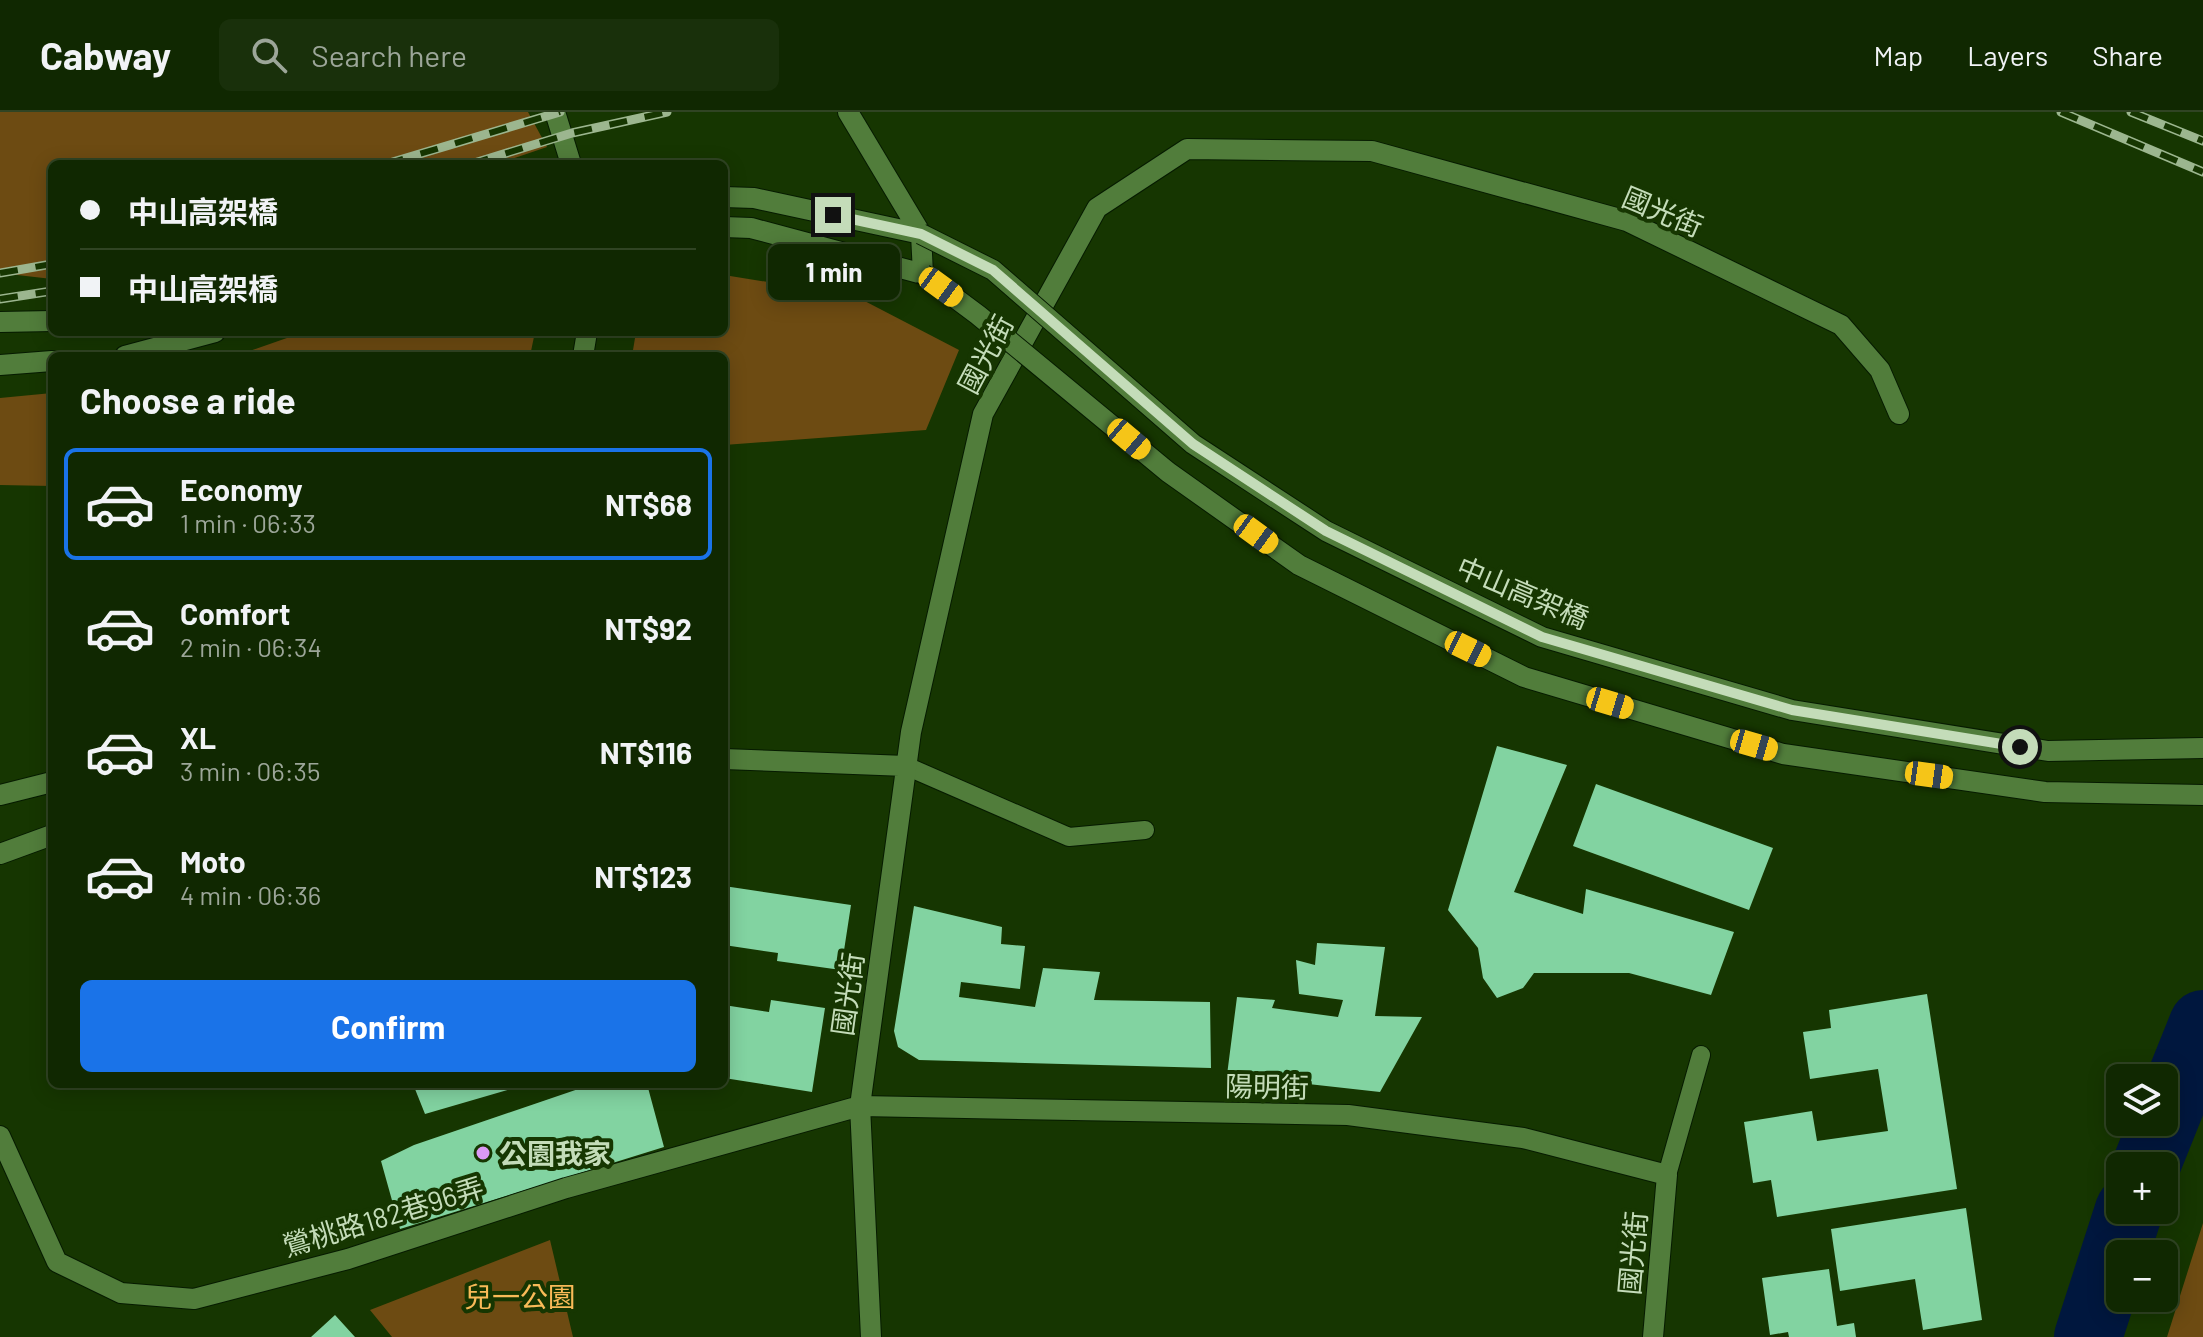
<!DOCTYPE html>
<meta charset="utf-8">
<style>
:root{--surface:#102801;--page:#19300b;--text:#f1f3f6;--muted:#9ca699;--line:#304423;--accent:#1a73e8}
body{margin:0;font-family:Barlow,"Noto Sans TC",sans-serif;background:var(--page);color:var(--text);height:100vh;display:flex;flex-direction:column;font-size:30px;white-space:nowrap}
*{box-sizing:border-box;margin:0}
p{font-size:26px;color:var(--muted)}
.icon{flex:none;width:44px;height:44px;fill:none;stroke:currentColor;stroke-width:2;stroke-linecap:round;stroke-linejoin:round}
.map{position:relative;flex:1;overflow:hidden}
.drawer{position:absolute;left:48px;top:240px;width:680px;height:736px;display:flex;flex-direction:column;background:var(--surface);border-radius:12px;box-shadow:0 4px 20px #0003,0 0 0 2px var(--line)}
.drawer>*{flex:none}
.banner{position:absolute;left:48px;top:48px;width:680px;height:176px;border-radius:12px;box-shadow:0 4px 20px #0003,0 0 0 2px var(--line);display:grid;align-content:center;height:176px;padding:0 32px;background:var(--surface)}
.buttons{position:absolute;left:2106px;top:952px;display:grid;gap:16px}
.buttons a{display:grid;place-items:center;width:72px;height:72px;border-radius:12px;background:var(--surface);box-shadow:0 4px 20px #0003,0 0 0 2px var(--line);font-size:40px}
.end{position:absolute;width:36px;height:36px;margin:-18px;border:10px solid #c4dcb9;background:#111;box-shadow:0 0 0 4px #111}
.from{border-radius:50%}
.bubble{position:absolute;height:56px;border-radius:12px;background:var(--surface);box-shadow:0 4px 20px #0003,0 0 0 2px var(--line);font-size:26px;font-weight:700;line-height:56px;text-align:center}
.car{position:absolute;width:24px;height:48px;margin:-24px -12px;border-radius:10px;box-shadow:0 0 6px 2px #0007;background:linear-gradient(#f5c518 24%,#345 0 40%,#f5c518 0 76%,#345 0 86%,#f5c518 0)}
.banner b{display:flex;align-items:center;gap:28px;height:76px;font-size:30px}
.banner b+b{border-top:2px solid var(--line)}
.banner i{width:20px;height:20px;background:var(--text)}
ul{padding:0;list-style:none}
li{display:flex;align-items:center;gap:24px;height:112px;margin:0 16px 12px;padding:0 16px;border:4px solid transparent;border-radius:12px}
li div{flex:1}
li b{display:block;font-size:30px}
li em{font-style:normal;font-weight:700}
li.on{border-color:var(--accent)}
li>.icon{width:72px;height:72px;stroke-width:1.5}
h2{padding:0 32px;font-size:36px;line-height:96px}
.cta{display:flex;gap:16px;margin-top:auto;padding:16px 32px}
.cta a{flex:1;height:92px;border-radius:12px;background:var(--accent);color:#fff;font-size:32px;font-weight:700;line-height:92px;text-align:center}
header{display:flex;align-items:center;gap:48px;box-sizing:border-box;height:112px;padding:0 40px;background:var(--surface);border-bottom:2px solid var(--line)}
header strong{font-size:38px}
nav{display:flex;gap:44px;margin-inline-start:auto;font-size:28px}
.search{width:560px;height:72px;background:var(--page);display:flex;align-items:center;gap:20px;box-sizing:border-box;padding:0 28px;border-radius:12px;color:var(--muted);font-size:30px}
.map>svg:first-child{display:block}
.green{fill:#6d4b12}
.lines{fill:none;stroke-linecap:round;stroke-linejoin:round}
.river{stroke:#00173e;stroke-width:68}
.building{fill:#82d3a1}
.service-casing{stroke:#061b00;stroke-width:20}
.minor-casing{stroke:#061b00;stroke-width:22}
.tertiary-casing{stroke:#061b00;stroke-width:22}
.service{stroke:#517d3b;stroke-width:18}
.minor{stroke:#517d3b;stroke-width:20}
.tertiary{stroke:#517d3b;stroke-width:20}
.rail-casing{stroke:#9cb68f;stroke-width:9}
.rail{stroke:#163601;stroke-width:6;stroke-dasharray:18;stroke-linecap:butt}
.tertiary-bridge-casing{stroke:#061b00;stroke-width:22;stroke-linecap:butt}
.tertiary-bridge{stroke:#517d3b;stroke-width:20}
.route{stroke:#c4dcb9;stroke-width:10}
.poi-dot{fill:#db99f5;stroke:#163601;stroke-width:3}
.labels{text-anchor:middle;dominant-baseline:central;stroke-width:8;stroke-linejoin:round;paint-order:stroke}
.street-label{font-size:28px;fill:#c4dcb9;stroke:#163601}
.poi-label{font-size:28px;font-weight:bold;fill:#c4dcb9;stroke:#163601;text-anchor:start}
.park-label{font-size:28px;fill:#f9ba58;stroke:#163601}
</style>
<header>
<strong>Cabway</strong>
<div class="search"><svg class="icon" aria-label="search" viewBox="0 0 24 24"><circle cx="10" cy="10" r="6"/><path d="M15 15l6 6"/></svg>Search here</div>
<nav><a>Map</a><a>Layers</a><a>Share</a></nav>
</header>
<div class="map">
<svg width="2203" height="1225" viewBox="0 0 2203 1225">
<rect width="100%" height="100%" fill="#163601"/>
<path class="green" d="M0 0H528L547 35 497 52H52V167L0 161Z
M724 163 855 184 959 238 926 318 724 333V244H632L636 220H724Z
M304 220H535L530 244H235Z
M52 281V374L0 373V286Z
M2203 1111V1225H2167Z
M550 1128 573 1225H392L370 1198Z"/>
<g class="lines">
<path class="river" d="M2146 1054 2203 912
M2088 1225 2129 1098"/>
</g>
<path class="building" d="M1497 634 1567 653 1514 780 1583 802 1586 777 1734 820 1711 883 1629 861H1534L1523 876 1497 886 1483 866 1478 836 1448 798Z
M1596 672 1773 736 1749 798 1573 734Z
M724 774 851 793 841 858 777 849 778 841 724 833Z
M914 794 1002 815 1001 832 1025 834 1020 877 961 870 959 885 1035 895 1043 856 1100 860 1094 888 1210 890 1211 956 919 948 898 935 894 919Z
M1317 831 1385 835 1375 904 1422 905 1380 980 1227 963 1237 885 1275 888 1272 896 1338 905 1343 888 1299 882 1296 848 1315 853Z
M1927 882 1957 1077 1777 1105 1771 1068 1753 1071 1744 1010 1812 999 1817 1029 1888 1019 1878 957 1810 967 1803 920 1831 916 1829 898Z
M771 888 825 896 812 980 724 966V893L769 900Z
M413 972H509L511 977 425 1002Z
M593 972H647L664 1035 400 1117 381 1049 414 1033Z
M1966 1096 1982 1208 1923 1218 1915 1167 1840 1179 1831 1117Z
M1829 1157 1837 1214 1854 1211 1856 1225H1789L1788 1220 1770 1223 1762 1166Z
M335 1203 355 1225H311Z"/>
<g class="lines">
<g class="service-casing">
<path id="service" d="M906 654 1069 725 1145 718
M1667 1063 1701 943"/>
</g>
<g class="minor-casing">
<path id="minor" d="M555 0 571 52
M583 244 587 220
M724 647 906 654
M0 683 52 670
M0 742 52 723
M0 1024 57 1150 121 1181 194 1187 348 1147 566 1076 860 994 1348 1003 1523 1026 1667 1063 1653 1225
M871 1225 860 994 911 620 983 302 1097 96 1187 37 1372 39 1627 109 1841 213 1880 258 1899 302"/>
</g>
<g class="tertiary-casing">
<path id="tertiary" d="M724 85 754 86 921 122
M724 115 751 116 923 162 921 122 848 0
M0 210 52 209
M125 244 215 220
M0 253 52 249"/>
</g>
<use href="#service" class="service"/>
<use href="#minor" class="minor"/>
<use href="#tertiary" class="tertiary"/>
<g class="rail-casing">
<path id="rail" d="M2061 0 2203 60
M2131 0 2203 29
M386 52 560 0
M471 52 572 21 667 0
M0 161 52 152
M0 187 52 179"/>
</g>
<use href="#rail" class="rail"/>
<g class="tertiary-bridge-casing">
<path id="tertiary-bridge" d="M921 122 993 158 1193 332 1326 419 1542 525 1792 598 2048 639 2203 636
M923 162 978 203 1168 360 1299 453 1524 565 1783 642 2045 680 2203 683"/>
</g>
<use href="#tertiary-bridge" class="tertiary-bridge"/>
</g>
<g class="lines">
<path class="route" d="M833 103 921 122 993 158 1193 332 1326 419 1542 525 1792 598 2020 635"/>
</g>
<circle class="poi-dot" cx="483" cy="1041" r="8"/>
<g class="labels">
<g class="street-label">
<text transform="translate(1663 99) rotate(23)">國光街</text>
<text transform="translate(985 242) rotate(-62)">國光街</text>
<text transform="translate(1523 480) rotate(23)">中山高架橋</text>
<text transform="translate(847 882) rotate(-82)">國光街</text>
<text transform="translate(1267 974) rotate(1)">陽明街</text>
<text transform="translate(383 1104) rotate(-17)">鶯桃路182巷96弄</text>
<text transform="translate(1632 1141) rotate(-85)">國光街</text>
</g>
<g class="poi-label">
<text x="499" y="1041">公園我家</text>
</g>
<g class="park-label">
<text x="520" y="1184">兒一公園</text>
</g>
</g>
</svg>
<div class="buttons">
<a><svg class="icon" aria-label="layers" viewBox="0 0 24 24"><path d="M12 4l9 5-9 5-9-5zM3 14l9 5 9-5"/></svg></a>
<a>+</a>
<a>−</a>
</div>
<i class="end from" style="left:2020px;top:635px"></i>
<i class="end" style="left:833px;top:103px"></i>
<div class="bubble" style="left:768px;top:132px;width:132px">1 min</div>
<i class="car" style="left:941px;top:175px;rotate:126deg"></i>
<i class="car" style="left:1129px;top:327px;rotate:130deg"></i>
<i class="car" style="left:1256px;top:422px;rotate:126deg"></i>
<i class="car" style="left:1468px;top:537px;rotate:116deg"></i>
<i class="car" style="left:1610px;top:591px;rotate:107deg"></i>
<i class="car" style="left:1754px;top:633px;rotate:106deg"></i>
<i class="car" style="left:1929px;top:663px;rotate:98deg"></i>
<div class="banner">
<b><i class="from"></i>中山高架橋</b>
<b><i></i>中山高架橋</b>
</div>
<section class="drawer">
<h2>Choose a ride</h2>
<ul>
<li class="on"><svg class="icon" aria-label="car" viewBox="0 0 24 24"><path d="M5 17H2v-5l4-1 3-4h7l3 4 3 1v5h-3M9 17h6M6 11h13"/><circle cx="7" cy="17" r="2"/><circle cx="17" cy="17" r="2"/></svg><div><b>Economy</b><p>1 min · 06:33</p></div><em>NT$68</em></li>
<li><svg class="icon" aria-label="car" viewBox="0 0 24 24"><path d="M5 17H2v-5l4-1 3-4h7l3 4 3 1v5h-3M9 17h6M6 11h13"/><circle cx="7" cy="17" r="2"/><circle cx="17" cy="17" r="2"/></svg><div><b>Comfort</b><p>2 min · 06:34</p></div><em>NT$92</em></li>
<li><svg class="icon" aria-label="car" viewBox="0 0 24 24"><path d="M5 17H2v-5l4-1 3-4h7l3 4 3 1v5h-3M9 17h6M6 11h13"/><circle cx="7" cy="17" r="2"/><circle cx="17" cy="17" r="2"/></svg><div><b>XL</b><p>3 min · 06:35</p></div><em>NT$116</em></li>
<li><svg class="icon" aria-label="car" viewBox="0 0 24 24"><path d="M5 17H2v-5l4-1 3-4h7l3 4 3 1v5h-3M9 17h6M6 11h13"/><circle cx="7" cy="17" r="2"/><circle cx="17" cy="17" r="2"/></svg><div><b>Moto</b><p>4 min · 06:36</p></div><em>NT$123</em></li>
</ul>
<div class="cta"><a>Confirm</a></div>
</section>
</div>
